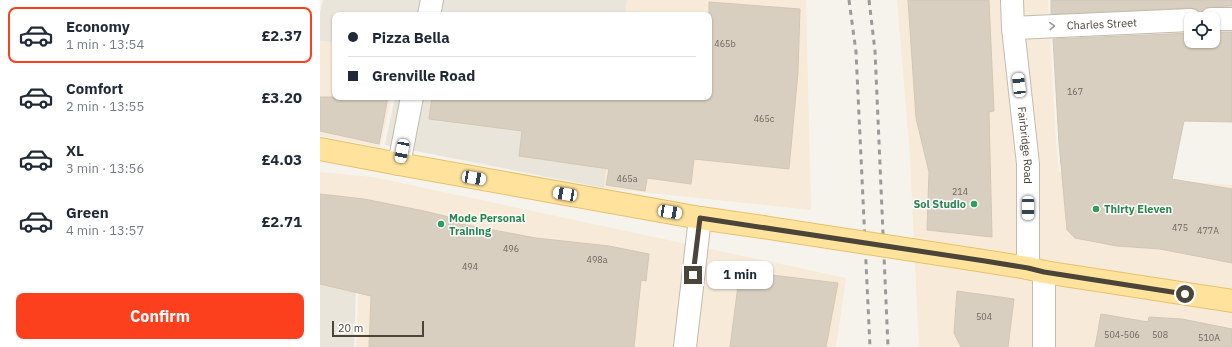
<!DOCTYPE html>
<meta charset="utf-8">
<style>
:root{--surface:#fff;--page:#f2f2f3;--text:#1f2937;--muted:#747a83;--line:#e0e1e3;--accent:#fc3f1d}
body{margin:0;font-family:"IBM Plex Sans",sans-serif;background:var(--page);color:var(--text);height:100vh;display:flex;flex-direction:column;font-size:15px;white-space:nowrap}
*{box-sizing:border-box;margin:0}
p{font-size:13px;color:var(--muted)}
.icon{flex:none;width:22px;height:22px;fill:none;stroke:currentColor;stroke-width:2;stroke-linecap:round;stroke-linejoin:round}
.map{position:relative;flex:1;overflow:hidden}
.side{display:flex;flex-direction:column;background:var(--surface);width:320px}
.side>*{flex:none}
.hud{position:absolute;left:12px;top:12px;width:380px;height:88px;border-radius:8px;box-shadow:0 1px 3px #0004;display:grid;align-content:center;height:88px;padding:0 16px;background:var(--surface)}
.buttons{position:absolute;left:864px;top:12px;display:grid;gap:8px}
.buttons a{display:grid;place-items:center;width:36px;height:36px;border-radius:8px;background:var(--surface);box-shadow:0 1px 3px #0004;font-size:20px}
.scale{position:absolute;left:12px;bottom:10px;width:92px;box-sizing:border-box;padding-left:4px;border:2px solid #4b4439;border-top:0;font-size:11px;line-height:14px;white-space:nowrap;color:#4b4439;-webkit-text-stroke:3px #fff;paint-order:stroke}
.end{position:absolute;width:18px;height:18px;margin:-9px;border:5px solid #4b4439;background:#fff;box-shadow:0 0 0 2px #fff}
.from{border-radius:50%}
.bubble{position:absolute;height:28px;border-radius:8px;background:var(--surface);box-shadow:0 1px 3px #0004;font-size:13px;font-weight:700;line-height:28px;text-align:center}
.car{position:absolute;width:12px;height:24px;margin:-12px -6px;border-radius:5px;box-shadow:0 0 3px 1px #0007;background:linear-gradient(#fff 24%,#345 0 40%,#fff 0 76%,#345 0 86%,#fff 0)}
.hud b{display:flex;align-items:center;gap:14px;height:38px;font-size:15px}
.hud b+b{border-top:1px solid var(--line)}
.hud i{width:10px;height:10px;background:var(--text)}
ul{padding:7px 0 0;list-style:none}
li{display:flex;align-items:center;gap:12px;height:56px;margin:0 8px 6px;padding:0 8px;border:2px solid transparent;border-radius:8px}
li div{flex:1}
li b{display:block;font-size:15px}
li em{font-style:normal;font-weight:700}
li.current{border-color:var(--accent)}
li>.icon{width:36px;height:36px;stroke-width:1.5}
.primary-button{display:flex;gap:8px;margin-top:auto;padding:8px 16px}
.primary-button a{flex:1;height:46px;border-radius:8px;background:var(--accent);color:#fff;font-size:16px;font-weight:700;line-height:46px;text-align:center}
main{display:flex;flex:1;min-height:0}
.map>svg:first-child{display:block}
.residential{fill:#eae5da}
.commercial{fill:#f7ead8}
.building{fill:#d8cfc1;stroke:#d3c7b4}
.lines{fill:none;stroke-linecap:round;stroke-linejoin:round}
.minor-casing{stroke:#c2bbae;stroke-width:24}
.major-casing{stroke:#e6c16a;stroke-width:24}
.minor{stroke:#fff;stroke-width:22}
.major{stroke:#ffe39c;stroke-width:22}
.rail{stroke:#9a9a9a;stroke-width:3;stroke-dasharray:5 5;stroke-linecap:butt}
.major-bridge-casing{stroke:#e6c16a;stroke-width:24;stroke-linecap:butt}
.major-bridge{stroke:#ffe39c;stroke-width:22}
.oneway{stroke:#9c9892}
.route{stroke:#4b4439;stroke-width:5}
.leisure-dot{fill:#2e9e5b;stroke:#fff;stroke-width:1.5}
.labels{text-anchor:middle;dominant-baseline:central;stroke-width:3;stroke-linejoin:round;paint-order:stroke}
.number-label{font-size:9px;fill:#6e675b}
.street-label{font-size:11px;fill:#4b4439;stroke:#fff}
.leisure-label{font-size:11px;font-weight:bold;fill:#27864d;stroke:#fff;text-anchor:start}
</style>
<main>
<section class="side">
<ul>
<li class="current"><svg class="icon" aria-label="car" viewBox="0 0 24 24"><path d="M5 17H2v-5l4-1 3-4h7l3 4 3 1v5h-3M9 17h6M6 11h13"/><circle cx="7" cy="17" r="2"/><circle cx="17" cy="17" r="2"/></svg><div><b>Economy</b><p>1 min · 13:54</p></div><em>£2.37</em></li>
<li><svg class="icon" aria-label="car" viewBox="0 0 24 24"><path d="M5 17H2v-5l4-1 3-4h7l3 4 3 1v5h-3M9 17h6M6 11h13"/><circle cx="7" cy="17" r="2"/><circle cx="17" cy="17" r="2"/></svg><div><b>Comfort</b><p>2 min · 13:55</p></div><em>£3.20</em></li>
<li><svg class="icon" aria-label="car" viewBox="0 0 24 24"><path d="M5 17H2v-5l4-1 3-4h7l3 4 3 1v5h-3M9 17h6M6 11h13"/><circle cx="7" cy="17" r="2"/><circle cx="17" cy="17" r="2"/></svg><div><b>XL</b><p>3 min · 13:56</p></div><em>£4.03</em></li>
<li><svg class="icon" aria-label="car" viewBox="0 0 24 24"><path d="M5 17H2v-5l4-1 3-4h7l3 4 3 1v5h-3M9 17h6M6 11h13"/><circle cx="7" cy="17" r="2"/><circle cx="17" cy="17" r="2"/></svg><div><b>Green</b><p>4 min · 13:57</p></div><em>£2.71</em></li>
</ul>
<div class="primary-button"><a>Confirm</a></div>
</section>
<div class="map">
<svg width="912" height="347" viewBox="0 0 912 347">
<rect width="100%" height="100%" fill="#f6f3ec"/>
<path class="residential" d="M3 0H307L306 15H15V43L0 41V12Z
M75 97H295L284 188 65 145Z
M0 281 36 286 34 347H0Z"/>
<path class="commercial" d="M307 0H486L491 210 284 188 295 97H389V15H306Z
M577 0H728L736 142 739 172 912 185V347H599L590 156Z
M0 41 15 43V97H72L60 147 0 136Z
M0 172 53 177 526 278 516 347H36L39 284 0 278Z"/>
<path class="building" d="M588 0H669L674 111 669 112 672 237 607 230 609 172 596 118Z
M731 0H912V6L891 7 885 8 881 12 876 9 870 8 731 14Z
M389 2 480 9 478 72 469 169 374 159 371 184 327 178 325 191 286 185 289 169 199 156 202 131 109 119 112 97H389Z
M893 32H912V122L864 121 852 179 912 189V263L840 249 797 246 755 238 747 230 739 143 733 39 871 33V41H893Z
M0 97H68L59 144 0 131Z
M0 194 44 199 104 211 137 219 136 223 216 238 289 246 329 254 326 281 321 280 314 347H49L51 296 0 284Z
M420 270 452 275 518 283 506 347H410Z
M637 291 694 299 688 347H641L634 333Z
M781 314 828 322 829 317 862 319 912 329V347H775Z"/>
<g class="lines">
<g class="minor-casing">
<g id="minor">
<path id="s1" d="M692 0 693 28 708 164V268"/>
<path d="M109 15 112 0"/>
<path d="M891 19H912"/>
<path id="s2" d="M693 28 871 20"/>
<path d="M79 164 92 97"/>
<path d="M365 347 380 218"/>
<path d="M724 347V272"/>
</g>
</g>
<g class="major-casing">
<path id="major" d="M0 149 79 164 380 218 443 227
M651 259 708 268 724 272 912 301"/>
</g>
<use href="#minor" class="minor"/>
<use href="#major" class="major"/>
<path class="rail" d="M529 0 536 52 550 347
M549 0 555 51 568 347"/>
<g class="major-bridge-casing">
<path id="major-bridge" d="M443 227 651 259"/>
</g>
<use href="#major-bridge" class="major-bridge"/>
</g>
<defs><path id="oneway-chevron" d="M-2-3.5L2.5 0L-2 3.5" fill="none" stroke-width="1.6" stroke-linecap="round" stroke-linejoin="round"/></defs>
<use class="oneway" href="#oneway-chevron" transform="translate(732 26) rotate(-3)"/>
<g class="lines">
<path class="route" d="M373 275 380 218 665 261 708 268 724 272 865 294"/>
</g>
<g class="leisure-dot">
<circle cx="654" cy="204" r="4"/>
<circle cx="776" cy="209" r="4"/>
<circle cx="121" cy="224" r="4"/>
</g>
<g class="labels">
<g class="number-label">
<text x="405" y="43">465b</text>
<text x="755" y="91">167</text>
<text x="444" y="118">465c</text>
<text x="307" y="178">465a</text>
<text x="640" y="191">214</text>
<text x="860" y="227">475</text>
<text x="888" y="230">477A</text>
<text x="191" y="248">496</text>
<text x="277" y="259">498a</text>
<text x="150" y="266">494</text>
<text x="664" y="316">504</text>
<text x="802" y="334">504-506</text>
<text x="840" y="334">508</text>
<text x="889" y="337">510A</text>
</g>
<g class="street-label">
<text stroke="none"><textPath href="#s2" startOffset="89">Charles Street</textPath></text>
<text stroke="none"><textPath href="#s1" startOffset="146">Fairbridge Road</textPath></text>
</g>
<g class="leisure-label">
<text x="646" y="204" text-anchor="end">Sol Studio</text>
<text x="784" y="209">Thirty Eleven</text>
<text x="129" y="218">Mode Personal<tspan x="129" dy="13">Training</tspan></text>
</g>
</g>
</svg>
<div class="buttons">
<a><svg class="icon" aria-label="locate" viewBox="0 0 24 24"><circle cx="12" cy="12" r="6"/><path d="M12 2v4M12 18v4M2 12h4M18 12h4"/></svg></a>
</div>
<div class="scale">20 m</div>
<i class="end from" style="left:865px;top:294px"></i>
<i class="end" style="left:373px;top:275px"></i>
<div class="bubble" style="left:387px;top:261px;width:66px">1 min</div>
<i class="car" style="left:699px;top:85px;rotate:354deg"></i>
<i class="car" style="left:82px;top:151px;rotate:191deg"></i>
<i class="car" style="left:154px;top:178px;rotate:100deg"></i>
<i class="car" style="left:245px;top:194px;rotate:280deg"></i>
<i class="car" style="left:708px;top:208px;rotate:180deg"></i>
<i class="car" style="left:350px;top:212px;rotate:100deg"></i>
<div class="hud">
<b><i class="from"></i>Pizza Bella</b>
<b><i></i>Grenville Road</b>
</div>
</div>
</main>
